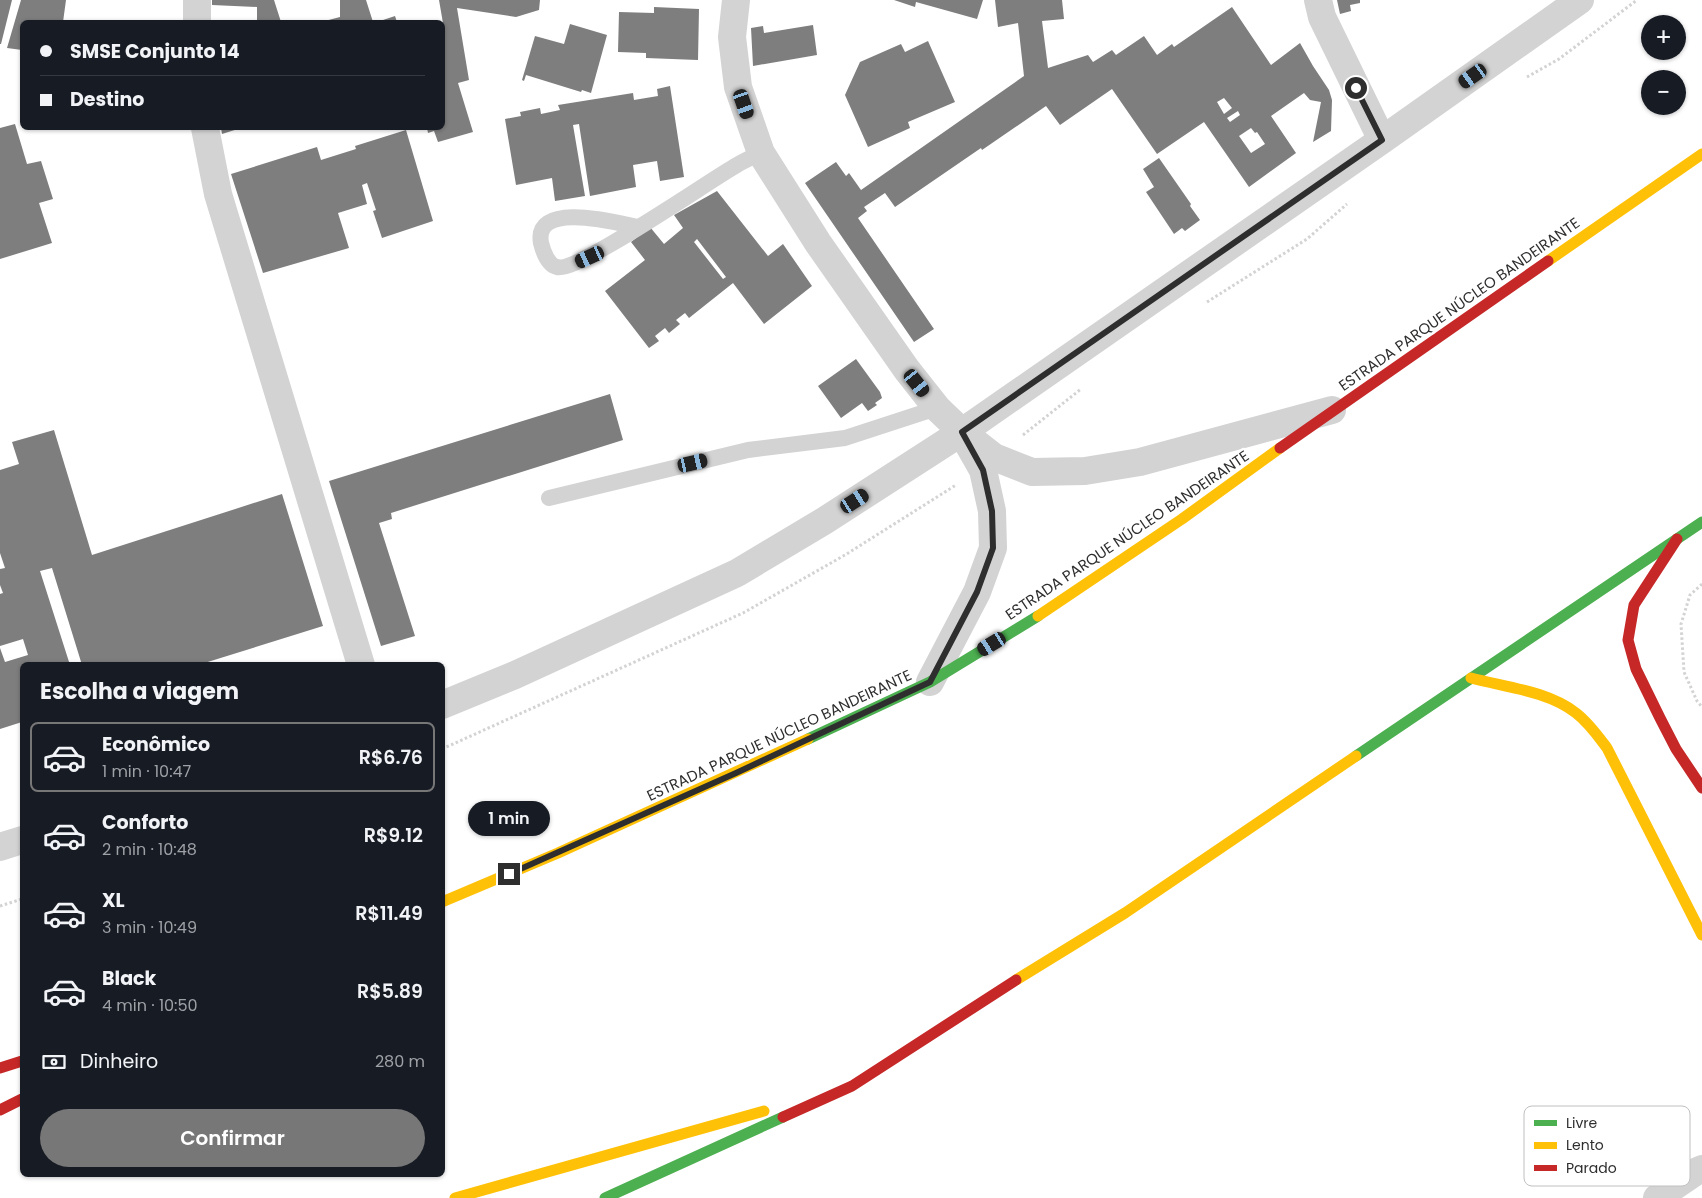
<!DOCTYPE html>
<html lang="pt">
<meta charset="utf-8">
<style>
:root{--surface:#171b24;--page:#242831;--text:#f1f3f6;--muted:#9ea1a6;--line:#363941;--accent:#777}
body{margin:0;font-family:Poppins,sans-serif;background:var(--page);color:var(--text);height:100vh;display:flex;flex-direction:column;font-size:19px;white-space:nowrap}
*{box-sizing:border-box;margin:0}
p{font-size:16px;color:var(--muted)}
.icon{flex:none;width:28px;height:28px;fill:none;stroke:currentColor;stroke-width:2;stroke-linecap:round;stroke-linejoin:round}
.map{position:relative;flex:1;overflow:hidden}
.sheet{position:absolute;left:20px;top:662px;width:425px;height:515px;display:flex;flex-direction:column;background:var(--surface);border-radius:8px;box-shadow:0 1px 4px #0004}
.sheet>*{flex:none}
.guide{position:absolute;left:20px;top:20px;width:425px;height:110px;border-radius:8px;box-shadow:0 1px 4px #0004;display:grid;align-content:center;height:110px;padding:0 20px;background:var(--surface)}
.controls{position:absolute;left:1641px;top:15px;display:grid;gap:10px}
.controls a{display:grid;place-items:center;width:45px;height:45px;border-radius:50%;background:var(--surface);box-shadow:0 1px 4px #0004;font-size:25px}
.end{position:absolute;width:22px;height:22px;margin:-11px;border:6px solid #2e2e2e;background:#fff;box-shadow:0 0 0 2px #fff}
.from{border-radius:50%}
.bubble{position:absolute;height:35px;border-radius:18px;background:var(--surface);box-shadow:0 1px 4px #0004;font-size:16px;font-weight:600;line-height:35px;text-align:center}
.car{position:absolute;width:15px;height:30px;margin:-15px -8px;border-radius:6px;box-shadow:0 0 4px 1px #0007;background:linear-gradient(#222 24%,#8ab4d8 0 40%,#222 0 76%,#8ab4d8 0 86%,#222 0)}
.guide b{display:flex;align-items:center;gap:18px;height:48px;font-size:19px}
.guide b+b{border-top:1px solid var(--line)}
.guide i{width:12px;height:12px;background:var(--text)}
ul{padding:0;list-style:none}
li{display:flex;align-items:center;gap:15px;height:70px;margin:0 10px 8px;padding:0 10px;border:2px solid transparent;border-radius:8px}
li div{flex:1}
li b{display:block;font-size:19px}
li em{font-style:normal;font-weight:600}
li.current{border-color:var(--accent)}
li>.icon{width:45px;height:45px;stroke-width:1.5}
h2{padding:0 20px;font-size:22px;line-height:60px}
.pay{display:flex;align-items:center;gap:12px;height:55px;padding:0 20px;font-size:19px}
.pay p{margin-inline-start:auto}
.button{display:flex;gap:10px;margin-top:auto;padding:10px 20px}
.button a{flex:1;height:58px;border-radius:30px;background:var(--accent);color:#fff;font-size:20px;font-weight:600;line-height:58px;text-align:center}
.map>svg:first-child{display:block}
.building{fill:#7e7e7e;fill-rule:evenodd}
.lines{fill:none;stroke-linecap:round;stroke-linejoin:round}
.path{stroke:#d3d3d3;stroke-width:3;stroke-dasharray:2.5 2.5;stroke-linecap:butt}
.lane{stroke:#d3d3d3;stroke-width:16}
.street{stroke:#d3d3d3;stroke-width:28}
.fast{stroke:#4caf50;stroke-width:11}
.slow{stroke:#ffc107;stroke-width:11}
.jam{stroke:#c62828;stroke-width:11}
.route{stroke:#2e2e2e;stroke-width:6}
.labels{text-anchor:middle;dominant-baseline:central;stroke-width:5;stroke-linejoin:round;paint-order:stroke}
.street-label{font-size:15px;fill:#2e2e2e;stroke:#fff}
.key{fill:#fff;stroke:#c0c0c0;stroke-width:1}
.key-label{font-size:14px;fill:#2e2e2e}
</style>
<div class="map">
<svg width="1702" height="1198" viewBox="0 0 1702 1198">
<rect width="100%" height="100%" fill="#fff"/>
<path class="building" d="M0 0H12L1 44H0Z
M21 0H66L63 22H22V50L7 48Z
M212 0H274L281 22H257V7L212 5Z
M340 0H366L373 22H321L340 17Z
M439 0H540L539 10 516 17 457 8 469 80 458 83 473 132 438 142 434 131 428 133 427 128H442V29H444Z
M894 0H983L977 19 916 2 915 7Z
M995 0H1062L1064 19 1042 21 1048 68 1088 55 1093 62 1112 50 1116 55 1144 36 1157 55 1172 44 1174 47 1232 7 1271 65 1300 43 1313 66 1329 90 1332 100 1331 131 1313 142 1321 102 1310 100 1304 93 1271 116 1296 153 1249 187 1204 122 1157 154 1112 89 1060 125 1046 106 982 150 981 148 895 207 885 193 864 207 867 211 858 218 934 329 914 342 805 183 836 162 846 176 849 173 861 190 1024 76 1018 23 998 27ZM1224 98 1232 108 1224 114 1217 102ZM1238 111 1240 115 1230 122 1227 118ZM1251 128 1255 133 1257 132 1265 144 1251 153 1239 136Z
M1337 0H1360V3L1350 5 1351 11 1340 14Z
M654 7 699 9 698 60 646 58V53L618 52 619 12 654 13Z
M395 16 397 22H381L380 21Z
M570 24 607 35 591 93 582 90 581 92 526 75 524 81 522 80 535 36 564 44Z
M813 25 817 55 753 66 751 28 763 26 764 33Z
M928 41 955 102 908 122 910 128 868 147 845 95 860 62 901 44 905 52Z
M670 86 684 177 660 181 657 161 633 165 636 187 590 196 579 124 573 125 585 196 555 201 552 178 516 185 505 119 521 116 520 112 540 108 541 114 560 110 558 105 633 93 634 100 658 96 657 89Z
M15 124 27 164 41 161 53 199 39 203 52 243 0 259V128Z
M221 128H241L222 134Z
M406 130 433 221 382 238 373 211 376 210 367 183 362 185 367 204 338 213 349 248 263 273 231 174 317 147 321 160 356 149 355 146Z
M1159 158 1191 204 1190 206 1200 220 1185 231 1182 228 1174 234 1146 192 1154 187 1143 169Z
M717 191 768 256 783 244 812 286 764 324 733 283 689 318 685 313 676 320 680 324 669 333 665 328 655 336 659 341 649 348 605 291 645 260 631 242 650 227 664 244 683 228 674 215ZM697 239 726 277 723 279 694 242Z
M856 359 880 392 882 398 875 403 877 405 868 411 862 403 841 418 818 386Z
M610 394 623 440 391 513 392 519 379 523 415 636 381 646 329 481Z
M54 430 92 555 282 494 323 626 198 665H82L52 568 40 571 70 665H22V722L0 729V648L5 662 28 655 23 639 0 646V594L3 593 0 585V569L5 568 0 553V470L19 464 12 442Z"/>
<g class="lines">
<path class="path" d="M1527 77 1559 59 1637 0
M1207 302 1307 239 1347 204
M1023 435 1081 389
M1702 584 1690 595 1681 624 1684 672 1697 701 1702 707
M442 749 743 613 845 555 956 485
M0 906 22 899"/>
<path class="lane" d="M638 227C618 223 533 200 541 243 543 251 548 265 557 267 577 273 710 180 737 165 745 160 753 157 761 153
M549 498 748 450 845 438 937 408"/>
<path class="street" d="M736 0 732 37 738 87 761 153 818 243 907 370 937 408 962 432 994 457 1032 472 1085 471 1140 462 1332 410
M1318 0 1322 17 1382 140
M197 22V0
M205 128 218 194 361 665
M930 682 977 592 993 548 992 511 983 470 966 440
M442 705 515 675 737 573 824 521 962 432 1382 140 1580 0
M0 847 22 840
M1657 1198 1695 1172 1702 1169"/>
<path class="fast" d="M808 739 930 682 1038 616
M1356 756 1702 522
M605 1198 783 1117"/>
<path class="slow" d="M1548 261 1702 154
M1038 616 1182 519 1280 448
M1471 678C1505 687 1548 691 1576 713 1589 723 1598 736 1607 748L1702 935
M442 902 558 853 808 739
M1016 980 1125 913 1356 756
M455 1198 764 1111"/>
<path class="jam" d="M1280 448 1548 261
M1677 539 1634 605 1628 640 1636 669 1660 718 1676 749 1702 788
M0 1068 22 1061
M0 1110 22 1099
M783 1117 852 1086 1016 980"/>
</g>
<g class="lines">
<path class="route" d="M509 874 736 773 930 682 977 592 993 548 992 511 983 470 962 432 1382 140 1356 88"/>
</g>
<g class="labels">
<g class="street-label">
<text transform="translate(1459 304) rotate(-35)">ESTRADA PARQUE NÚCLEO BANDEIRANTE</text>
<text transform="translate(1127 535) rotate(-34)">ESTRADA PARQUE NÚCLEO BANDEIRANTE</text>
<text transform="translate(779 735) rotate(-25)">ESTRADA PARQUE NÚCLEO BANDEIRANTE</text>
</g>
</g>
<rect x="1524" y="1106" width="166" height="80" rx="8" class="key"/>
<rect x="1534" y="1120" width="23" height="6" fill="#4caf50"/>
<rect x="1534" y="1142" width="23" height="7" fill="#ffc107"/>
<rect x="1534" y="1165" width="23" height="6" fill="#c62828"/>
<g class="key-label">
<text x="1566" y="1128">Livre</text>
<text x="1566" y="1150">Lento</text>
<text x="1566" y="1173">Parado</text>
</g>
</svg>
<div class="controls">
<a>+</a>
<a>−</a>
</div>
<i class="end from" style="left:1356px;top:88px"></i>
<i class="end" style="left:509px;top:874px"></i>
<div class="bubble" style="left:468px;top:801px;width:82px">1 min</div>
<i class="car" style="left:1473px;top:76px;rotate:235deg"></i>
<i class="car" style="left:744px;top:104px;rotate:161deg"></i>
<i class="car" style="left:590px;top:257px;rotate:245deg"></i>
<i class="car" style="left:917px;top:383px;rotate:141deg"></i>
<i class="car" style="left:693px;top:463px;rotate:77deg"></i>
<i class="car" style="left:855px;top:501px;rotate:57deg"></i>
<i class="car" style="left:992px;top:644px;rotate:239deg"></i>
<div class="guide">
<b><i class="from"></i>SMSE Conjunto 14</b>
<b><i></i>Destino</b>
</div>
<section class="sheet">
<h2>Escolha a viagem</h2>
<ul>
<li class="current"><svg class="icon" aria-label="car" viewBox="0 0 24 24"><path d="M5 17H2v-5l4-1 3-4h7l3 4 3 1v5h-3M9 17h6M6 11h13"/><circle cx="7" cy="17" r="2"/><circle cx="17" cy="17" r="2"/></svg><div><b>Econômico</b><p>1 min · 10:47</p></div><em>R$6.76</em></li>
<li><svg class="icon" aria-label="car" viewBox="0 0 24 24"><path d="M5 17H2v-5l4-1 3-4h7l3 4 3 1v5h-3M9 17h6M6 11h13"/><circle cx="7" cy="17" r="2"/><circle cx="17" cy="17" r="2"/></svg><div><b>Conforto</b><p>2 min · 10:48</p></div><em>R$9.12</em></li>
<li><svg class="icon" aria-label="car" viewBox="0 0 24 24"><path d="M5 17H2v-5l4-1 3-4h7l3 4 3 1v5h-3M9 17h6M6 11h13"/><circle cx="7" cy="17" r="2"/><circle cx="17" cy="17" r="2"/></svg><div><b>XL</b><p>3 min · 10:49</p></div><em>R$11.49</em></li>
<li><svg class="icon" aria-label="car" viewBox="0 0 24 24"><path d="M5 17H2v-5l4-1 3-4h7l3 4 3 1v5h-3M9 17h6M6 11h13"/><circle cx="7" cy="17" r="2"/><circle cx="17" cy="17" r="2"/></svg><div><b>Black</b><p>4 min · 10:50</p></div><em>R$5.89</em></li>
</ul>
<div class="pay"><svg class="icon" aria-label="cash" viewBox="0 0 24 24"><path d="M3 7h18v10H3z"/><circle cx="12" cy="12" r="2"/></svg>Dinheiro<p>280 m</p></div>
<div class="button"><a>Confirmar</a></div>
</section>
</div>
